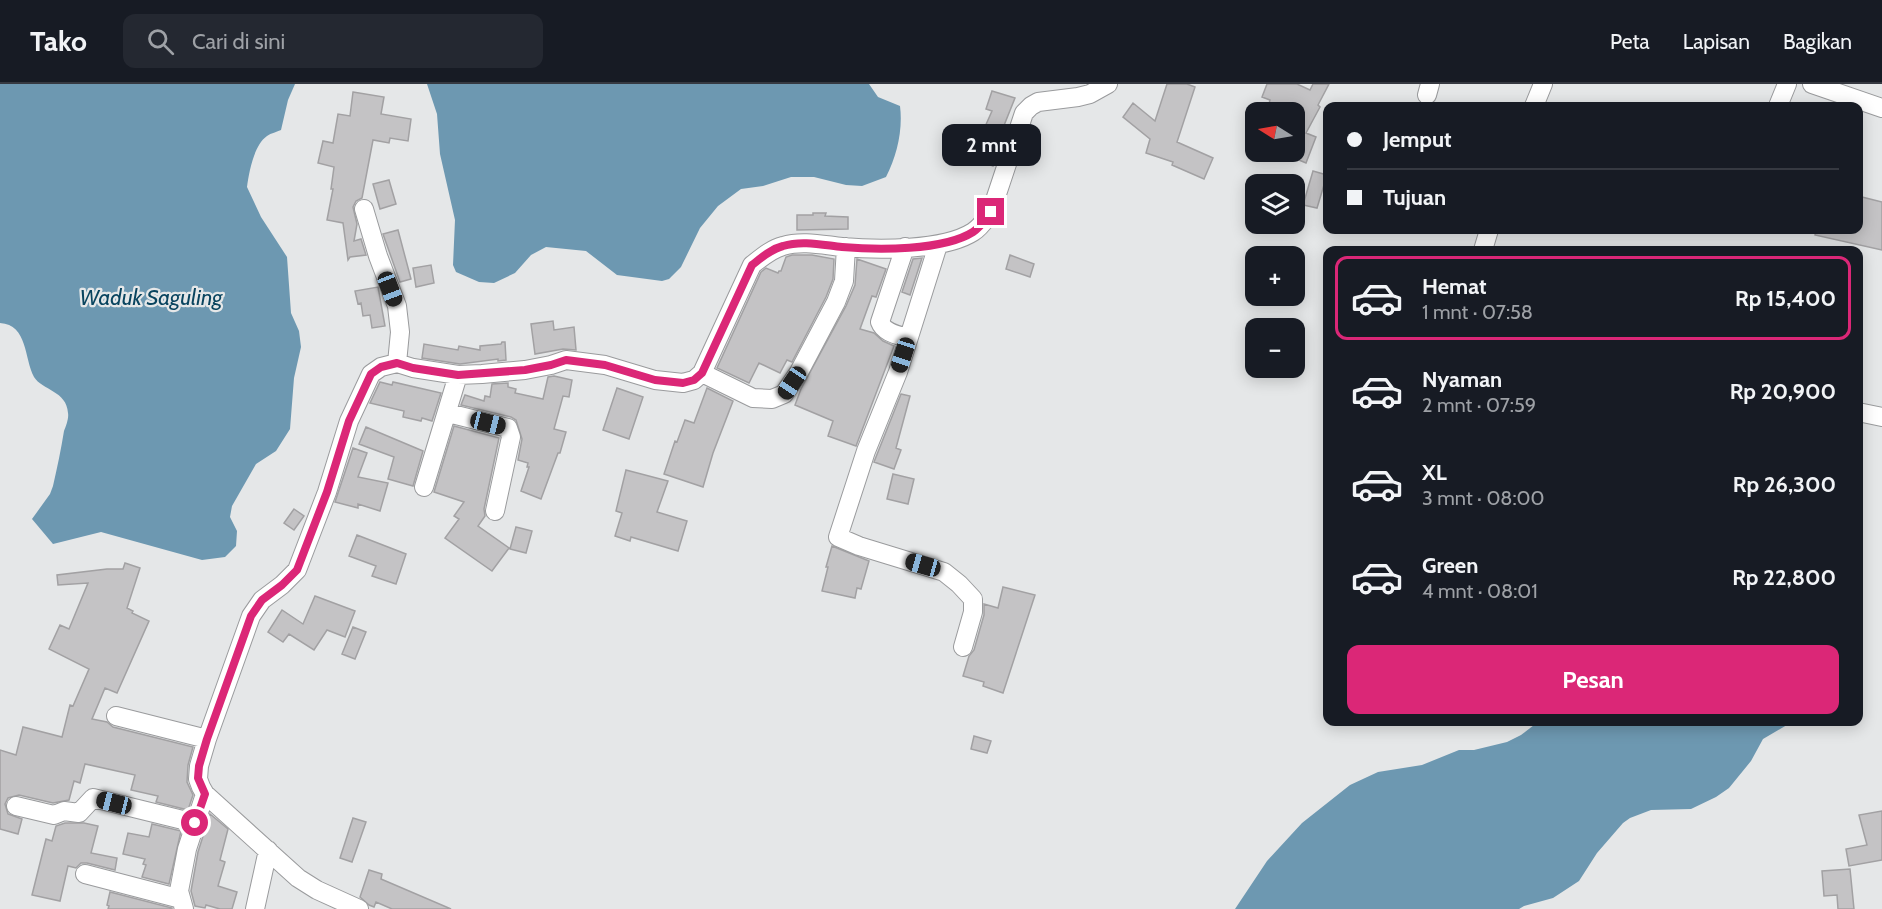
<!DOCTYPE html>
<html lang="id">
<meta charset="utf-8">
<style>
:root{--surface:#171b24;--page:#242831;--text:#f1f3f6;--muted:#9ea1a6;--line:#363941;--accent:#db2777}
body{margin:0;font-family:Cabin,sans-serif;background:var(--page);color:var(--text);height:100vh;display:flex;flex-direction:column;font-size:22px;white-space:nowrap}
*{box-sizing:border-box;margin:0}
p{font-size:20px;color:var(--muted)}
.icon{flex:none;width:33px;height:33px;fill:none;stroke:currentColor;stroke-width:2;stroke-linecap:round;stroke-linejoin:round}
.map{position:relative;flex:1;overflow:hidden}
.side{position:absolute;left:1323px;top:162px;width:540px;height:480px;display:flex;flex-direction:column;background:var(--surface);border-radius:12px;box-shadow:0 3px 15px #0003}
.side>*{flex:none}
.hud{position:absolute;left:1323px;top:18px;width:540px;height:132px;border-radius:12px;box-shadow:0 3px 15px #0003;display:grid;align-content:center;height:132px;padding:0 24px;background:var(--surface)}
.needle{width:39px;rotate:281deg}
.fabs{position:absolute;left:1245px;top:18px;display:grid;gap:12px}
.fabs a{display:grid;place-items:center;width:60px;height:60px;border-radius:12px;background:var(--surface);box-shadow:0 3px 15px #0003;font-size:30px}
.end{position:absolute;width:27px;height:27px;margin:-14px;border:8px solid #db2777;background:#fff;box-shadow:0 0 0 3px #fff}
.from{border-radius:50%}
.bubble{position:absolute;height:42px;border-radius:12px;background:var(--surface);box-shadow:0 3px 15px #0003;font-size:20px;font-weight:800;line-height:42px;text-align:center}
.car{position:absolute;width:18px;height:36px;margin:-18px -9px;border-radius:8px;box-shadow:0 0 4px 2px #0007;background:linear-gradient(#222 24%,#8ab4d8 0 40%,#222 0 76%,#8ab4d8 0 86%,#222 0)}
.hud b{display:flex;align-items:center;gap:21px;height:57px;font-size:22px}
.hud b+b{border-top:2px solid var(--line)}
.hud i{width:15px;height:15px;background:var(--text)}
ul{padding:10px 0 0;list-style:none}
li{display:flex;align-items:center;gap:18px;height:84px;margin:0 12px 9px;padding:0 12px;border:3px solid transparent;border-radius:12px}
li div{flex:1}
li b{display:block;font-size:22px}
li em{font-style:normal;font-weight:800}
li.current{border-color:var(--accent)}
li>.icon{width:54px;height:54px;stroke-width:1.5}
.primary-button{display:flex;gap:12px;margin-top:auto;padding:12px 24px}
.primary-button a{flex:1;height:69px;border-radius:12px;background:var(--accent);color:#fff;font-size:24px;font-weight:800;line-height:69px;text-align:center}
header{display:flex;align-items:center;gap:36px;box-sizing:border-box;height:84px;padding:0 30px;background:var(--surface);border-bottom:2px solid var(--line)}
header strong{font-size:28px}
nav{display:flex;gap:33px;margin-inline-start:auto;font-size:21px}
.search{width:420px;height:54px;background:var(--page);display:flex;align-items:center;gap:15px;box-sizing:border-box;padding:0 21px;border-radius:12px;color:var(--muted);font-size:22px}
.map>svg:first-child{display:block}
.water{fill:#6d98b1}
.building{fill:#c4c3c5;stroke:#a2a1a3;stroke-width:1.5}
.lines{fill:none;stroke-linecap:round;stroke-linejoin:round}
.minor-casing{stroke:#9a9b9d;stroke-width:20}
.minor{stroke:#fff;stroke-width:18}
.route{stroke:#db2777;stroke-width:8}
.labels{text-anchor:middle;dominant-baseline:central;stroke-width:4.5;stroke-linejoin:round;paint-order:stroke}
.water-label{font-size:22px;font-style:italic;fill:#09445f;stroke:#e5e7e8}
</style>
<header>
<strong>Tako</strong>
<div class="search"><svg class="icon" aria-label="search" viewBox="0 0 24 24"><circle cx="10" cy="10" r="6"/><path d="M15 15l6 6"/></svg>Cari di sini</div>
<nav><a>Peta</a><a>Lapisan</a><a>Bagikan</a></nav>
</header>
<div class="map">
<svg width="1882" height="825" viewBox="0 0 1882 825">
<rect width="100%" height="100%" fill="#e5e7e8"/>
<path class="water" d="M0 0H295L288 16 281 46C277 48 271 49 267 52 254 61 249 88 247 103L261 133 287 173 291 229 299 247 301 263 294 294 290 345 276 367 256 380 232 422 230 433 237 447 236 462 225 473 202 476 101 448 53 460 32 435 50 410 53 402C57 384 61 366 64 347 66 342 69 334 68 329 67 307 42 306 34 293 24 274 28 241 0 239Z
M427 0H869L878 13 900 22C903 46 897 72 886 93L862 102 846 101 814 93H791L763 102 741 105 718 122 700 144 681 183 669 195 662 197 617 191 586 167 546 163 531 171 515 189 494 199 479 198 456 188 453 181 455 136 440 70 437 30Z
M1538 638H1792L1763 655 1751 677 1729 704 1716 713 1691 725 1651 726 1630 734 1623 739 1597 769 1579 797 1553 814 1524 822 1519 825H1235L1267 777 1302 739 1350 701 1378 688 1422 681 1459 666H1474L1507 658 1521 651Z"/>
<path class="building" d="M1167 0H1187L1195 3 1177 58 1213 74 1204 95 1172 81 1173 78 1146 69 1150 55 1123 33 1133 19 1155 37Z
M1267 0H1297L1310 6 1313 0H1329L1318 21 1320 23 1306 49 1316 53 1306 79 1294 74V40L1300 28H1267L1270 16 1262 13Z
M992 7 1015 14 997 59 1001 61 993 82 976 75 987 46 984 45 992 27 986 25Z
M353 8 384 13 381 30 411 35 408 57 390 54 389 59 373 56 362 114 356 117 353 123 357 140 354 157 361 155 366 171 350 173 348 176 343 139 327 136 333 105H331L334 83 318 79 323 57 333 59 338 30 350 32Z
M1313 87 1327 91 1317 124 1303 121Z
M389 96 396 120 380 125 373 100Z
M1858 112 1882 118V166L1815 151 1816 146H1858Z
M813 129H826L825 132 848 133V145L797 146V131H813Z
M398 146 411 195 400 198 383 150Z
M792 171H812L834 175 833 195 826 213 792 278 787 276 780 289 759 279 749 299 717 284 761 188 766 184 778 189 779 187H781L786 173Z
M1010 171 1034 180 1030 193 1006 185Z
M922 174 910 211 902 208 913 175Z
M857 175 886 185 876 213 872 212 860 245 874 249 883 257 894 262 856 362 828 352 833 337 795 321 801 305 846 222 855 201Z
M431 181 434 199 416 203 413 184Z
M378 203 385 242 372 244 370 231 363 232 361 219 358 220 355 207Z
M553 237 554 246 574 243 576 266 563 265 535 270 531 240Z
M502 258H505L506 276 498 277V275L460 280 422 274 424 260 458 266 459 262 480 266V262L501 260Z
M554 292 572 296 569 313 563 312 554 345 566 348 560 369H558L541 415 521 407 529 383H527L528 379 518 376 522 355 516 336 511 333 461 321 465 311 484 317 485 312 490 313 492 300 508 299V303L516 305 515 309 543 315 548 293Z
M380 298 392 301 393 298 441 309 432 337 422 334 421 337 403 333 404 327 370 319Z
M617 304 643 313 629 355 603 346Z
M707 304 733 317 713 369 703 403 664 390 675 357 677 358 685 336 694 339Z
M901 310 910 312 896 364 901 366 894 385 874 378Z
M454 342 499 354 484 425 485 432 478 442 509 464 492 487 445 454 459 435 454 432 464 418 434 408Z
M366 343 423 367 413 402 388 395 394 373 359 360Z
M353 364 367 369 358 393 388 399 380 427 358 420V424L335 418Z
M626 386 668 397 657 428 687 437 678 467 631 453 630 457 615 452 622 429 616 427Z
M893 390 914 395 908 420 887 415Z
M294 425 304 432 294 446 284 439Z
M516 443 532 447 526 469 510 465Z
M357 451 406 470 396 500 372 492 376 482 349 472Z
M832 462 869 477 861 505 857 504 855 514 822 507 828 483H826Z
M125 479 140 484 127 524 133 527 132 529 149 537 117 609 105 604 92 635 107 638 113 643 193 663 188 681 187 698 193 711 188 726 156 718 158 712 131 706 135 691 85 680 80 699 74 697 69 716 53 719 19 711 8 714 5 720 8 730 22 735 18 750 0 745V666L16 671 23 643 62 653 70 621 73 622 89 585 49 565 60 541 69 545 88 499 58 501 57 491 107 485H123Z
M1003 503 1035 511 1003 609 983 602 984 598 963 592 969 572 974 566 984 531V520L998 524Z
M315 512 355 527 345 553 327 546 314 566 289 550 283 558 268 548 282 526 303 540Z
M353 543 366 548 355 575 342 570Z
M974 652 991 657 987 669 971 665Z
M1882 727V776L1849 782 1846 765 1867 761 1859 731Z
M210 730 228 745 220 776 225 778 218 802 237 808 232 825H220L206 821 205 824 195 822 191 807 198 768Z
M353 734 366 738 352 778 340 774Z
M65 739H84L98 742 91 769 117 774 115 786 87 779H81L76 784 68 782 60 817 32 811 46 755 52 757 56 742Z
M152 740 181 747 169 800 142 793 146 781 143 780 145 775 123 770 128 749 149 753Z
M1850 785 1854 825H1838L1837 811 1824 812 1822 787Z
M369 786 382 790 381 795 451 825H392L376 818 374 823 369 821 360 813Z
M110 808 172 824V825H108L109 822 107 821Z"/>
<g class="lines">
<g class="minor-casing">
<path id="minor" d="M1812 0 1882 24
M1427 11 1430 0
M1534 22 1543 0
M1778 22 1787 0
M364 125 378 172 397 222 400 248 397 279
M938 161 898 288 866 367 838 453 859 462 944 488 959 500 973 515V528L963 563
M905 163 880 238C884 249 898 251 908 254
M1483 166 1489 146
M702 289 753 314 772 315 784 310 799 288 836 218 844 197 846 163
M1858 328 1882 333
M448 329 508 344 511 353 495 427
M424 403 458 291
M116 632 207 655
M16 722 54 731 64 727 79 729 93 714 195 739
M85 790 181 815
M184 825 179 807 187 765 205 710
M255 825 268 766
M359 825 317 806 298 794 205 710 201 703 198 695 199 682 207 655 251 532 262 516 282 501 297 486 327 408 349 337 371 290 381 283 397 279 413 284 458 291 482 290 525 286 551 281 566 276 605 281 655 296 683 299 694 296 702 289 752 181C761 174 771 165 783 162 802 156 823 161 842 163 877 166 943 167 973 148 981 143 985 136 991 128L1024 29 1031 22 1038 18 1078 13 1090 10 1108 0"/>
</g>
<use href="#minor" class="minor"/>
</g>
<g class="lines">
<path class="route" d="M195 739 205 710 198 694 199 682 207 655 251 532 262 516 282 501 297 486 327 408 349 337 371 290 381 283 397 279 413 284 458 291 525 286 551 281 566 276 605 281 655 296 683 299 694 296 702 289 752 181C761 174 771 165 783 162 802 156 823 161 842 163 877 166 943 167 973 148 981 143 985 136 991 128"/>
</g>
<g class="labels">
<g class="water-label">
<text x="151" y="213">Waduk Saguling</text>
</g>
</g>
</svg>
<div class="fabs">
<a><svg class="needle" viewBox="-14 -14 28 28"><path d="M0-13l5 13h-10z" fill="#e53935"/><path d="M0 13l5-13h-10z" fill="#9ea1a6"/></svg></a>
<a><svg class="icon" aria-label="layers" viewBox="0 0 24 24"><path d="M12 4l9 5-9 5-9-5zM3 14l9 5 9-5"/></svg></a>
<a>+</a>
<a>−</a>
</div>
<i class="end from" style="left:195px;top:739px"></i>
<i class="end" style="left:991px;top:128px"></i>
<div class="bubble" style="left:942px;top:40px;width:99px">2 mnt</div>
<i class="car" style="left:390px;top:205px;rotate:159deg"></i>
<i class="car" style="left:903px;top:271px;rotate:198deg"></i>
<i class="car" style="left:792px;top:299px;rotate:214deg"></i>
<i class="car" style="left:488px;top:339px;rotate:104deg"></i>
<i class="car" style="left:923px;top:481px;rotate:286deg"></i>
<i class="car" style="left:114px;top:719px;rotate:284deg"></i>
<div class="hud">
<b><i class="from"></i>Jemput</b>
<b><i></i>Tujuan</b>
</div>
<section class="side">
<ul>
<li class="current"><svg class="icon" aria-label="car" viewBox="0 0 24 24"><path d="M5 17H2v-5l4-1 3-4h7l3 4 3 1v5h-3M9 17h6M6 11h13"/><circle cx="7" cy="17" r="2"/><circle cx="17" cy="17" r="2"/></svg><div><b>Hemat</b><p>1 mnt · 07:58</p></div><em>Rp 15,400</em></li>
<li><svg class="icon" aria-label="car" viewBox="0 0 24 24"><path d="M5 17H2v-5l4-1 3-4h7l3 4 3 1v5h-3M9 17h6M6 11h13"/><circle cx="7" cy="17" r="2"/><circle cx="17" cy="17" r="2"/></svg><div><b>Nyaman</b><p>2 mnt · 07:59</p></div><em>Rp 20,900</em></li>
<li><svg class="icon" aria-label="car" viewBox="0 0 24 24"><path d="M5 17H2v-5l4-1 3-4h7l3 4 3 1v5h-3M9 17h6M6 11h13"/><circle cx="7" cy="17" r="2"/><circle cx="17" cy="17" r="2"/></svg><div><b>XL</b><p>3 mnt · 08:00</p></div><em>Rp 26,300</em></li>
<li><svg class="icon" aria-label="car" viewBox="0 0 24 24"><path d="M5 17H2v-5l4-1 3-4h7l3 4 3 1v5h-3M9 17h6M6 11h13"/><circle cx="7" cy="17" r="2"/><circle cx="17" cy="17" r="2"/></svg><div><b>Green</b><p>4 mnt · 08:01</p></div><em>Rp 22,800</em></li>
</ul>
<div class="primary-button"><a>Pesan</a></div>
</section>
</div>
